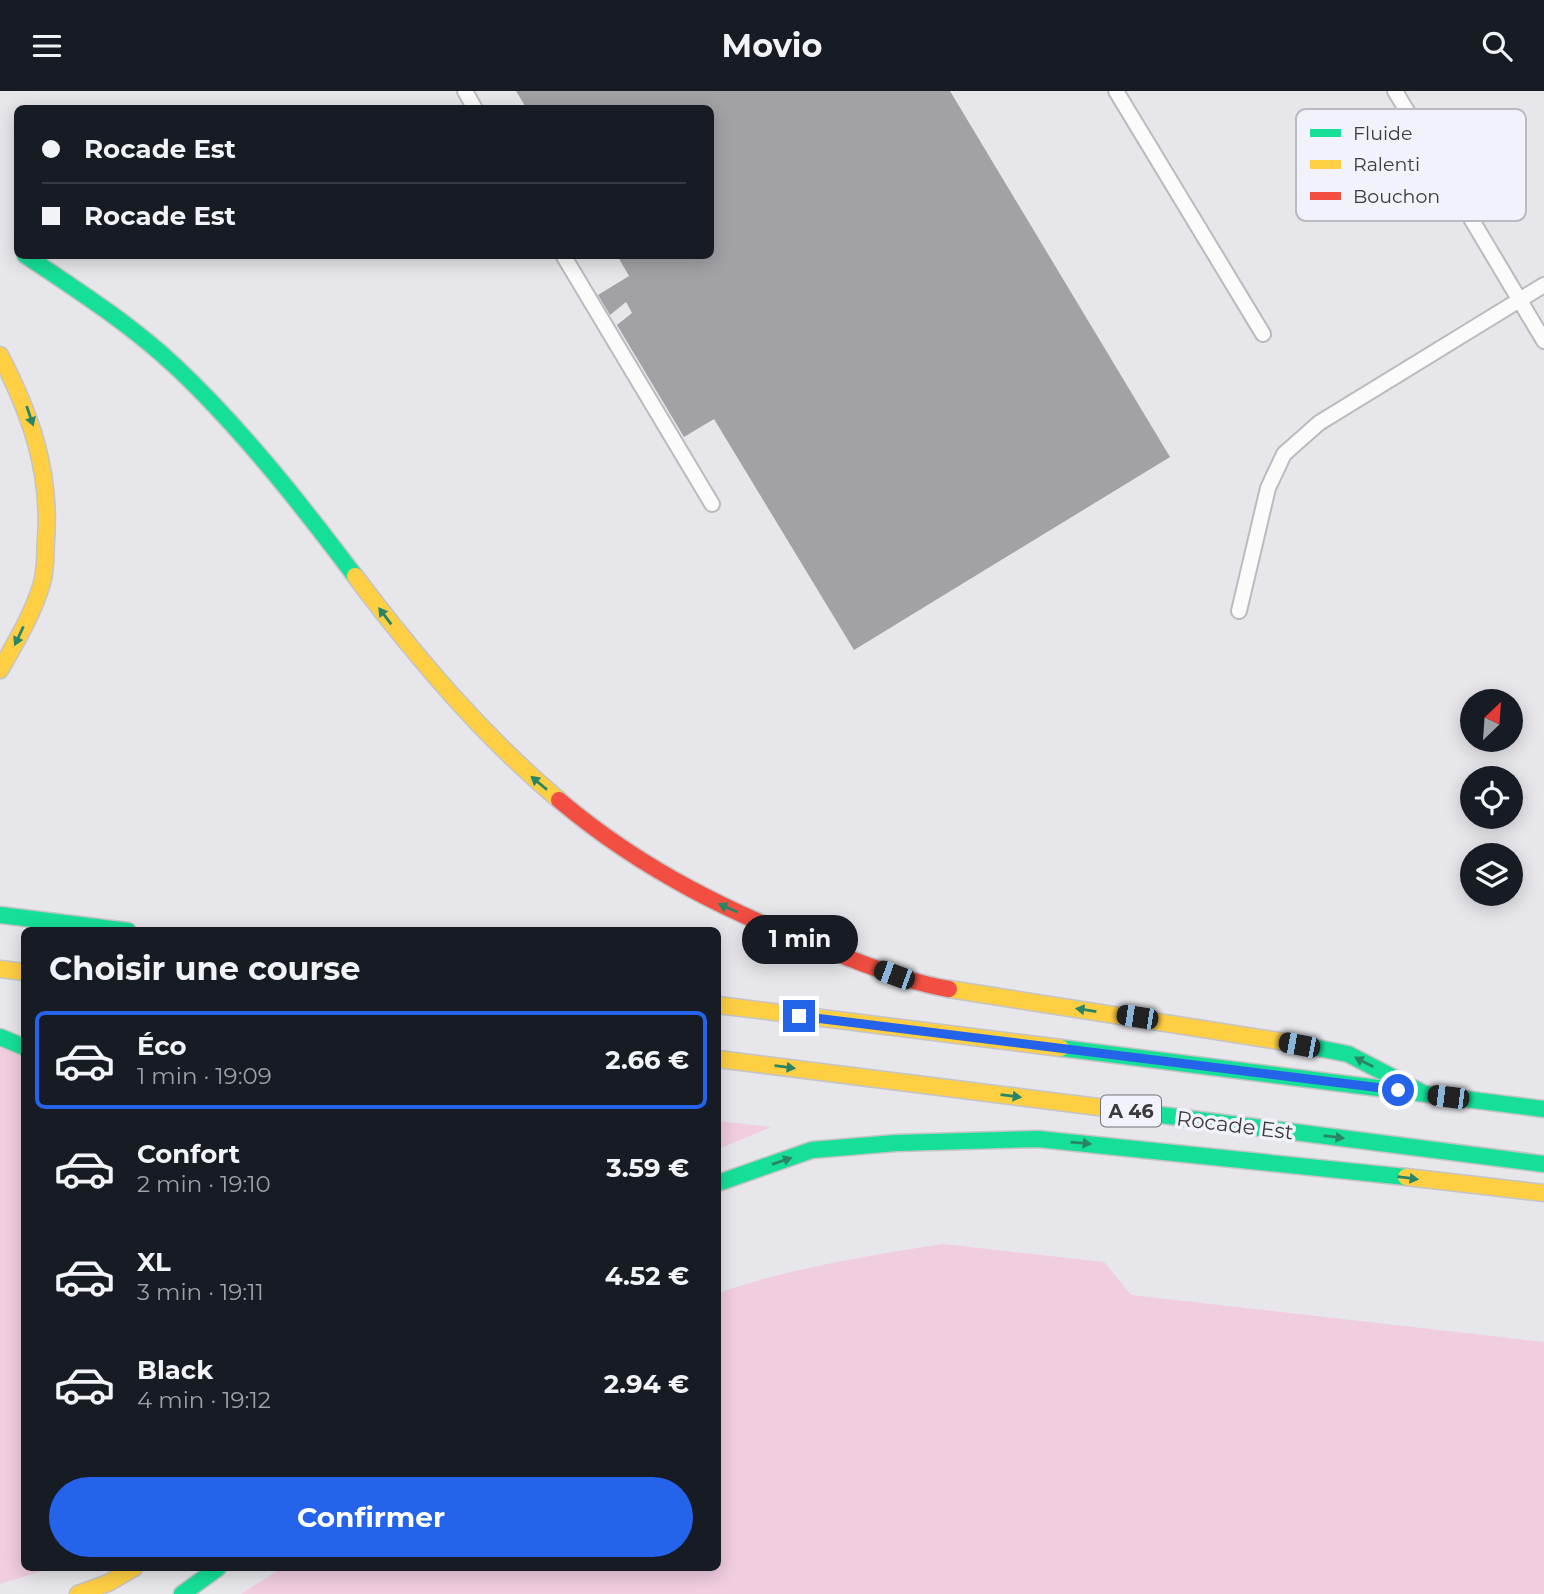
<!DOCTYPE html>
<html lang="fr">
<meta charset="utf-8">
<style>
:root{--surface:#171b24;--page:#20242c;--text:#f1f3f6;--muted:#9ea1a6;--line:#363941;--accent:#2563eb}
body{margin:0;font-family:Montserrat,sans-serif;background:var(--page);color:var(--text);height:100vh;display:flex;flex-direction:column;font-size:26px;white-space:nowrap}
*{box-sizing:border-box;margin:0}
p{font-size:23px;color:var(--muted)}
.icon{flex:none;width:38px;height:38px;fill:none;stroke:currentColor;stroke-width:2;stroke-linecap:round;stroke-linejoin:round}
.map{position:relative;flex:1;overflow:hidden}
.details{position:absolute;left:21px;top:836px;width:700px;height:644px;display:flex;flex-direction:column;background:var(--surface);border-radius:10px;box-shadow:0 4px 18px #0003}
.details>*{flex:none}
.top-card{position:absolute;left:14px;top:14px;width:700px;height:154px;border-radius:10px;box-shadow:0 4px 18px #0003;display:grid;align-content:center;height:154px;padding:0 28px;background:var(--surface)}
.needle{width:46px;rotate:25deg}
.buttons{position:absolute;left:1460px;top:598px;display:grid;gap:14px}
.buttons a{display:grid;place-items:center;width:63px;height:63px;border-radius:50%;background:var(--surface);box-shadow:0 4px 18px #0003;font-size:35px}
.end{position:absolute;width:32px;height:32px;margin:-16px;border:9px solid #2563eb;background:#fff;box-shadow:0 0 0 4px #fff}
.from{border-radius:50%}
.bubble{position:absolute;height:49px;border-radius:24px;background:var(--surface);box-shadow:0 4px 18px #0003;font-size:23px;font-weight:700;line-height:49px;text-align:center}
.car{position:absolute;width:21px;height:42px;margin:-21px -10px;border-radius:9px;box-shadow:0 0 5px 2px #0007;background:linear-gradient(#222 24%,#8ab4d8 0 40%,#222 0 76%,#8ab4d8 0 86%,#222 0)}
.top-card b{display:flex;align-items:center;gap:24px;height:66px;font-size:26px}
.top-card b+b{border-top:2px solid var(--line)}
.top-card i{width:18px;height:18px;background:var(--text)}
ul{padding:0;list-style:none}
li{display:flex;align-items:center;gap:21px;height:98px;margin:0 14px 10px;padding:0 14px;border:4px solid transparent;border-radius:10px}
li div{flex:1}
li b{display:block;font-size:26px}
li em{font-style:normal;font-weight:700}
li.on{border-color:var(--accent)}
li>.icon{width:63px;height:63px;stroke-width:1.5}
h2{padding:0 28px;font-size:32px;line-height:84px}
.primary-button{display:flex;gap:14px;margin-top:auto;padding:14px 28px}
.primary-button a{flex:1;height:80px;border-radius:42px;background:var(--accent);color:#fff;font-size:28px;font-weight:700;line-height:80px;text-align:center}
header{display:flex;justify-content:space-between;align-items:center;height:91px;padding:0 28px;background:var(--surface);font-size:32px;font-weight:700}
.map>svg:first-child{display:block}
.green{fill:#f0cddf}
.building{fill:#a2a1a5}
.lines{fill:none;stroke-linecap:round;stroke-linejoin:round}
.lane-casing{stroke:#bbbbbe;stroke-width:18}
.fast-casing{stroke:#c4c4c6;stroke-width:19}
.slow-casing{stroke:#c4c4c6;stroke-width:19}
.jam-casing{stroke:#c4c4c6;stroke-width:19}
.lane{stroke:#fbfbfc;stroke-width:14}
.fast{stroke:#16e098;stroke-width:16}
.slow{stroke:#ffcf43;stroke-width:16}
.jam{stroke:#f24e42;stroke-width:16}
.oneway{fill:#2a8566}
.route{stroke:#2563eb;stroke-width:9}
.labels{text-anchor:middle;dominant-baseline:central;stroke-width:7;stroke-linejoin:round;paint-order:stroke}
.shield{fill:#f1f2fb;stroke:#727277;stroke-width:2}
.shield-label{font-size:19px;font-weight:bold;fill:#3b3b3e}
.street-label{font-size:21px;fill:#3b3b3e;stroke:#f1f2fb}
.key{fill:#f1f2fb;stroke:#babbc2;stroke-width:2}
.key-label{font-size:19px;fill:#3b3b3e}
</style>
<header><svg class="icon" aria-label="menu" viewBox="0 0 24 24"><path d="M4 6h16M4 12h16M4 18h16"/></svg>Movio<svg class="icon" aria-label="search" viewBox="0 0 24 24"><circle cx="10" cy="10" r="6"/><path d="M15 15l6 6"/></svg></header>
<div class="map">
<svg width="1544" height="1503" viewBox="0 0 1544 1503">
<rect width="100%" height="100%" fill="#e6e6eb"/>
<path class="green" d="M0 951 24 953V1477H52L0 1493Z
M718 1030 771 1036 718 1058Z
M943 1153 1104 1171 1131 1204 1544 1251V1503H241L282 1477H718V1202C791 1177 867 1165 943 1153Z"/>
<path class="building" d="M516 0H950L1170 366 854 559 714 328 684 346 617 234 632 222 626 211 610 224 598 204 629 185 617 164H710V18H527Z"/>
<g class="lines">
<g class="lane-casing">
<path id="lane" d="M465 0 475 18
M1116 0 1263 243
M1395 0 1544 250
M563 164 712 413
M1239 520 1268 397 1284 363 1319 332 1544 194"/>
</g>
<g class="fast-casing">
<path id="fast" d="M25 164C77 199 129 232 175 275 241 337 300 412 355 485
M0 824 128 840
M0 946 24 956
M1292 952 1348 963 1425 1003
M1061 957 1544 1018
M1122 1019 1544 1073
M718 1092 812 1059 896 1052 1038 1048 1406 1086
M182 1503 218 1477"/>
</g>
<g class="slow-casing">
<path id="slow" d="M0 264C31 324 51 381 46 449 45 463 46 478 42 492 33 523 16 551 0 579
M355 485C416 566 481 643 559 709
M0 878 24 881
M949 898 1292 952
M718 914 1061 957
M718 968 1122 1019
M1406 1086 1544 1102
M78 1503 108 1492 134 1477"/>
</g>
<g class="jam-casing">
<path id="jam" d="M559 709C644 781 738 826 843 865 878 878 912 892 949 898"/>
</g>
<use href="#lane" class="lane"/>
<use href="#fast" class="fast"/>
<use href="#slow" class="slow"/>
<use href="#jam" class="jam"/>
</g>
<defs><path id="oneway-solid" d="M-6-.8H1V-3.2L6.5 0L1 3.2V.8H-6Z" transform="scale(1.75)"/></defs>
<g class="oneway">
<use href="#oneway-solid" transform="translate(30 325) rotate(71)"/>
<use href="#oneway-solid" transform="translate(385 525) rotate(-127)"/>
<use href="#oneway-solid" transform="translate(19 545) rotate(115)"/>
<use href="#oneway-solid" transform="translate(539 692) rotate(-140)"/>
<use href="#oneway-solid" transform="translate(728 817) rotate(-156)"/>
<use href="#oneway-solid" transform="translate(1086 919) rotate(-171)"/>
<use href="#oneway-solid" transform="translate(1364 971) rotate(-153)"/>
<use href="#oneway-solid" transform="translate(785 976) rotate(7)"/>
<use href="#oneway-solid" transform="translate(1011 1005) rotate(7)"/>
<use href="#oneway-solid" transform="translate(1334 1046) rotate(7)"/>
<use href="#oneway-solid" transform="translate(1081 1052) rotate(5)"/>
<use href="#oneway-solid" transform="translate(782 1070) rotate(-19)"/>
<use href="#oneway-solid" transform="translate(1408 1087) rotate(7)"/>
</g>
<g class="lines">
<path class="route" d="M799 925 1398 999"/>
</g>
<g class="labels">
<rect class="shield" x="1101" y="1004.5" width="60" height="31" rx="5"/>
<g class="shield-label">
<text x="1131" y="1020">A 46</text>
</g>
<g class="street-label">
<text transform="translate(1235 1034) rotate(7)">Rocade Est</text>
</g>
</g>
<rect x="1296" y="18" width="230" height="112" rx="10" class="key"/>
<rect x="1310" y="38" width="31" height="8" fill="#16e098"/>
<rect x="1310" y="69" width="31" height="9" fill="#ffcf43"/>
<rect x="1310" y="101" width="31" height="8" fill="#f24e42"/>
<g class="key-label">
<text x="1353" y="49">Fluide</text>
<text x="1353" y="80">Ralenti</text>
<text x="1353" y="112">Bouchon</text>
</g>
</svg>
<div class="buttons">
<a><svg class="needle" viewBox="-14 -14 28 28"><path d="M0-13l5 13h-10z" fill="#e53935"/><path d="M0 13l5-13h-10z" fill="#9ea1a6"/></svg></a>
<a><svg class="icon" aria-label="locate" viewBox="0 0 24 24"><circle cx="12" cy="12" r="6"/><path d="M12 2v4M12 18v4M2 12h4M18 12h4"/></svg></a>
<a><svg class="icon" aria-label="layers" viewBox="0 0 24 24"><path d="M12 4l9 5-9 5-9-5zM3 14l9 5 9-5"/></svg></a>
</div>
<i class="end from" style="left:1398px;top:999px"></i>
<i class="end" style="left:799px;top:925px"></i>
<div class="bubble" style="left:742px;top:824px;width:116px">1 min</div>
<i class="car" style="left:894px;top:884px;rotate:290deg"></i>
<i class="car" style="left:1137px;top:926px;rotate:279deg"></i>
<i class="car" style="left:1299px;top:954px;rotate:281deg"></i>
<i class="car" style="left:1448px;top:1006px;rotate:277deg"></i>
<div class="top-card">
<b><i class="from"></i>Rocade Est</b>
<b><i></i>Rocade Est</b>
</div>
<section class="details">
<h2>Choisir une course</h2>
<ul>
<li class="on"><svg class="icon" aria-label="car" viewBox="0 0 24 24"><path d="M5 17H2v-5l4-1 3-4h7l3 4 3 1v5h-3M9 17h6M6 11h13"/><circle cx="7" cy="17" r="2"/><circle cx="17" cy="17" r="2"/></svg><div><b>Éco</b><p>1 min · 19:09</p></div><em>2.66 €</em></li>
<li><svg class="icon" aria-label="car" viewBox="0 0 24 24"><path d="M5 17H2v-5l4-1 3-4h7l3 4 3 1v5h-3M9 17h6M6 11h13"/><circle cx="7" cy="17" r="2"/><circle cx="17" cy="17" r="2"/></svg><div><b>Confort</b><p>2 min · 19:10</p></div><em>3.59 €</em></li>
<li><svg class="icon" aria-label="car" viewBox="0 0 24 24"><path d="M5 17H2v-5l4-1 3-4h7l3 4 3 1v5h-3M9 17h6M6 11h13"/><circle cx="7" cy="17" r="2"/><circle cx="17" cy="17" r="2"/></svg><div><b>XL</b><p>3 min · 19:11</p></div><em>4.52 €</em></li>
<li><svg class="icon" aria-label="car" viewBox="0 0 24 24"><path d="M5 17H2v-5l4-1 3-4h7l3 4 3 1v5h-3M9 17h6M6 11h13"/><circle cx="7" cy="17" r="2"/><circle cx="17" cy="17" r="2"/></svg><div><b>Black</b><p>4 min · 19:12</p></div><em>2.94 €</em></li>
</ul>
<div class="primary-button"><a>Confirmer</a></div>
</section>
</div>
